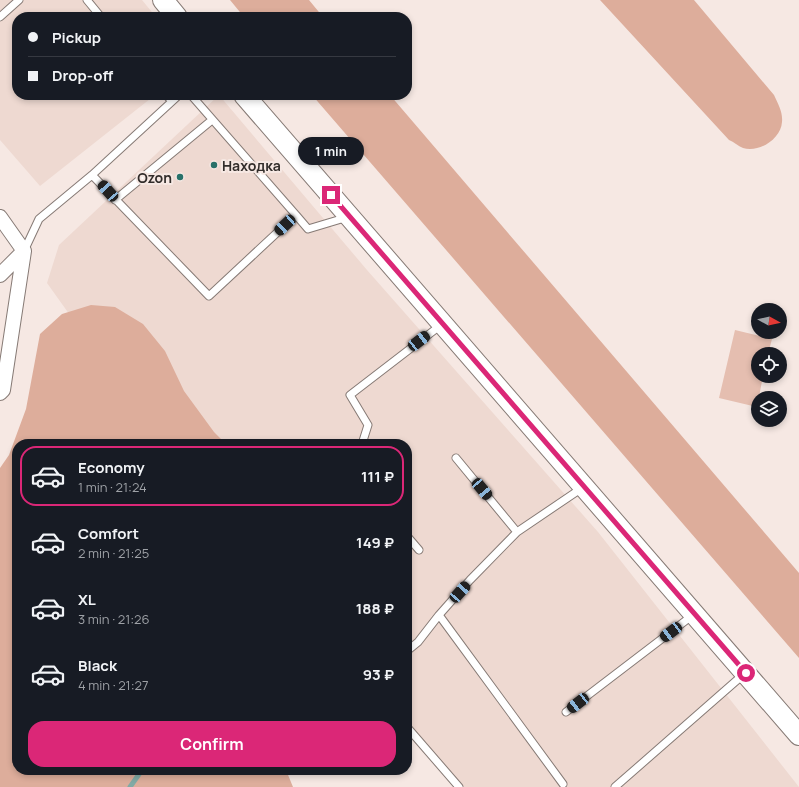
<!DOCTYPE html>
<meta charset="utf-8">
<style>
:root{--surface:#171b24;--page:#242831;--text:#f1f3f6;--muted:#9ea1a6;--line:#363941;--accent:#db2777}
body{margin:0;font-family:Manrope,sans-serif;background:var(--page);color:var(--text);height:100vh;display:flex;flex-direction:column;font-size:15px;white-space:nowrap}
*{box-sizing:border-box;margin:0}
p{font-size:13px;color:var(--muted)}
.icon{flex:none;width:22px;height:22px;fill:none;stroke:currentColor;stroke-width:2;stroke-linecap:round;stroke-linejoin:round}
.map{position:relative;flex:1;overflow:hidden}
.drawer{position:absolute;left:12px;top:439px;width:400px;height:336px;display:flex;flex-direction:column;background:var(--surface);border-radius:16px;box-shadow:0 2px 6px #0003}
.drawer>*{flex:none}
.top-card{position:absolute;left:12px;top:12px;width:400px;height:88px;border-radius:16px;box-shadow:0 2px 6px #0003;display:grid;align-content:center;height:88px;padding:0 16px;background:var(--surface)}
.needle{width:26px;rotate:98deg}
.controls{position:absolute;left:751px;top:303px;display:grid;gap:8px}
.controls a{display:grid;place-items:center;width:36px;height:36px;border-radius:50%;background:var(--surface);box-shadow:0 2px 6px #0003;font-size:20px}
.end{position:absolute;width:18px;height:18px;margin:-9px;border:5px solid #db2777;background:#fff;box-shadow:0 0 0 2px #fff}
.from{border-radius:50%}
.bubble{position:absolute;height:28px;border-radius:14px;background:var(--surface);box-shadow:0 2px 6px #0003;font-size:13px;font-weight:700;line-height:28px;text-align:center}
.car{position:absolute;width:12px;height:24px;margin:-12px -6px;border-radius:5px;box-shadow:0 0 3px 1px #0007;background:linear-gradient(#222 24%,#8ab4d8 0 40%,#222 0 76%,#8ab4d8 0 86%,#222 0)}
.top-card b{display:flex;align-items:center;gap:14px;height:38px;font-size:15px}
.top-card b+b{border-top:1px solid var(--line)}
.top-card i{width:10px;height:10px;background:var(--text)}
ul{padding:7px 0 0;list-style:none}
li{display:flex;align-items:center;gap:12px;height:60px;margin:0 8px 6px;padding:0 8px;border:2px solid transparent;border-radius:16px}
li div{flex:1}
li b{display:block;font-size:15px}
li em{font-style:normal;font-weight:700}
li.selected{border-color:var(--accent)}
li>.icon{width:36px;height:36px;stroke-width:1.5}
.primary-button{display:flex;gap:8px;margin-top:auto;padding:8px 16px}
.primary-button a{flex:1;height:46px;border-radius:16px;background:var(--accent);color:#fff;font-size:16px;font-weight:700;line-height:46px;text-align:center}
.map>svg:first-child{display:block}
.built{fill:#eed9d1}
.green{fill:#e5beb0}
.forest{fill:#ddad9b}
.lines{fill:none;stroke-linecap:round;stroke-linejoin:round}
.stream{stroke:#82aaa5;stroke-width:5}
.lane-casing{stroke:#867a75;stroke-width:9}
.street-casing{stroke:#867a75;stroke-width:16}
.secondary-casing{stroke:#867a75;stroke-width:22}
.lane{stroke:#fff;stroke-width:7}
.street{stroke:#fff;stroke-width:14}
.secondary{stroke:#fff;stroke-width:20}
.route{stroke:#db2777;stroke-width:5}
.poi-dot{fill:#28716a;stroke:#f6e8e3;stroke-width:1.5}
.labels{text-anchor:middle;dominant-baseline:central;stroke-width:4;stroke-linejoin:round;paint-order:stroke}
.poi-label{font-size:14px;font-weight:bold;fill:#322d2b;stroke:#f6e8e3;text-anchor:start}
</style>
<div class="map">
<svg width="799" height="787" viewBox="0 0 799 787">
<rect width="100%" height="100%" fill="#f6e8e3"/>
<path class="built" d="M0 0H142L156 17H17V95H155L40 186 0 140Z
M219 95 367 270 598 532 799 787H459L407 727V444H162L47 283 59 245Z"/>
<path class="green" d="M735 330 772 339 768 354H758V376H763L757 407 719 398Z"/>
<path class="forest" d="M230 0H309L323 17H244Z
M600 0H694L774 95C778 104 783 112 782 122 781 139 759 153 743 148 738 146 734 142 729 140Z
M312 95H390L799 573V658Z
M91 305 115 307 143 324 165 351 184 391 214 432 226 444H17V770H286L293 787H0V468L9 455 26 409 40 334 62 314Z"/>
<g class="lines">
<path class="stream" d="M130 787 142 770"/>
<g class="lane-casing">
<path id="lane" d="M87 0 101 17
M0 17 19 0
M166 95 172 101
M92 175 179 95
M115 200 212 120
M296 215 308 229 348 217
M24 251 39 219 92 175 209 296 296 215 191 95
M362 444 368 425 350 395 441 325
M456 458 517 532
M407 536 419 550
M439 615 563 784
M407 651 418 642 439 615 470 580 517 532 582 488
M566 712 693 615
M407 727 459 787
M615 787 744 674"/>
</g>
<g class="street-casing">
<path id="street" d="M0 217 24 251
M0 275 24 251
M0 393 3 390 24 251"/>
</g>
<g class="secondary-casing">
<path id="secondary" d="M163 0 177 17
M244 95 799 735"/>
</g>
<use href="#lane" class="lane"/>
<use href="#street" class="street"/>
<use href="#secondary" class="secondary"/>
</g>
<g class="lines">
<path class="route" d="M331 195 746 673"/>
</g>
<g class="poi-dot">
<circle cx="214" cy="165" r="4"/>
<circle cx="180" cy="177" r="4"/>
</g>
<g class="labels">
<g class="poi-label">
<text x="222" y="165">Находка</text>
<text x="172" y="177" text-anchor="end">Ozon</text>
</g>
</g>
</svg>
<div class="controls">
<a><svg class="needle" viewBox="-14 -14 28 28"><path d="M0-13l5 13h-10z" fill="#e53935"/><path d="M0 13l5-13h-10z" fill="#9ea1a6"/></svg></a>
<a><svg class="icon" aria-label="locate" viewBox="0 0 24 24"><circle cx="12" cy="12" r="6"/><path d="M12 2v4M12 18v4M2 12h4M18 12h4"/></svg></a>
<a><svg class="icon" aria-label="layers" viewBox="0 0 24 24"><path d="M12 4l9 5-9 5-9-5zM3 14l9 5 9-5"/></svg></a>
</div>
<i class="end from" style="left:746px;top:673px"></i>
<i class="end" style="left:331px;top:195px"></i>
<div class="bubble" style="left:298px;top:137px;width:66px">1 min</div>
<i class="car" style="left:108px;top:191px;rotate:318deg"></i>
<i class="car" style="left:285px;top:225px;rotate:227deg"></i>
<i class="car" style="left:419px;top:341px;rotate:52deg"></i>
<i class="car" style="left:482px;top:489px;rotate:140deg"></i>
<i class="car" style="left:460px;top:592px;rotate:42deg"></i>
<i class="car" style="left:671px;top:632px;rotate:233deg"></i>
<i class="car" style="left:578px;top:703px;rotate:232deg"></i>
<div class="top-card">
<b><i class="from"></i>Pickup</b>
<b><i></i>Drop-off</b>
</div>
<section class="drawer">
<ul>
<li class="selected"><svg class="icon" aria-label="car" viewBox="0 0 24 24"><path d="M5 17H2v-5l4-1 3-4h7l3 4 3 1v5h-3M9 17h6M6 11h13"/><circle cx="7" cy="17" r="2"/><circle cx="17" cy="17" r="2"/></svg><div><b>Economy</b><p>1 min · 21:24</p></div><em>111 ₽</em></li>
<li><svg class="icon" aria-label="car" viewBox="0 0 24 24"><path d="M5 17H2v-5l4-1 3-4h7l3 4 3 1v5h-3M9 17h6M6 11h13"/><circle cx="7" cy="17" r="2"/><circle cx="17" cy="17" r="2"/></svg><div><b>Comfort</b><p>2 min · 21:25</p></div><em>149 ₽</em></li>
<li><svg class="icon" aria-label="car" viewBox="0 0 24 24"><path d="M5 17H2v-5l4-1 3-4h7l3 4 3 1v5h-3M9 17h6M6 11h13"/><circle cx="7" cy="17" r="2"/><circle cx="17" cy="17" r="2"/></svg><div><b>XL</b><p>3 min · 21:26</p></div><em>188 ₽</em></li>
<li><svg class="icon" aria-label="car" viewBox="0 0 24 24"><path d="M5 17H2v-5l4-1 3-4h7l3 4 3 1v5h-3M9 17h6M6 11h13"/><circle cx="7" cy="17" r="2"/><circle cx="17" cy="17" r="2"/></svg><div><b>Black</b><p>4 min · 21:27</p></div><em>93 ₽</em></li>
</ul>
<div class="primary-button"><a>Confirm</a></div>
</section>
</div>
